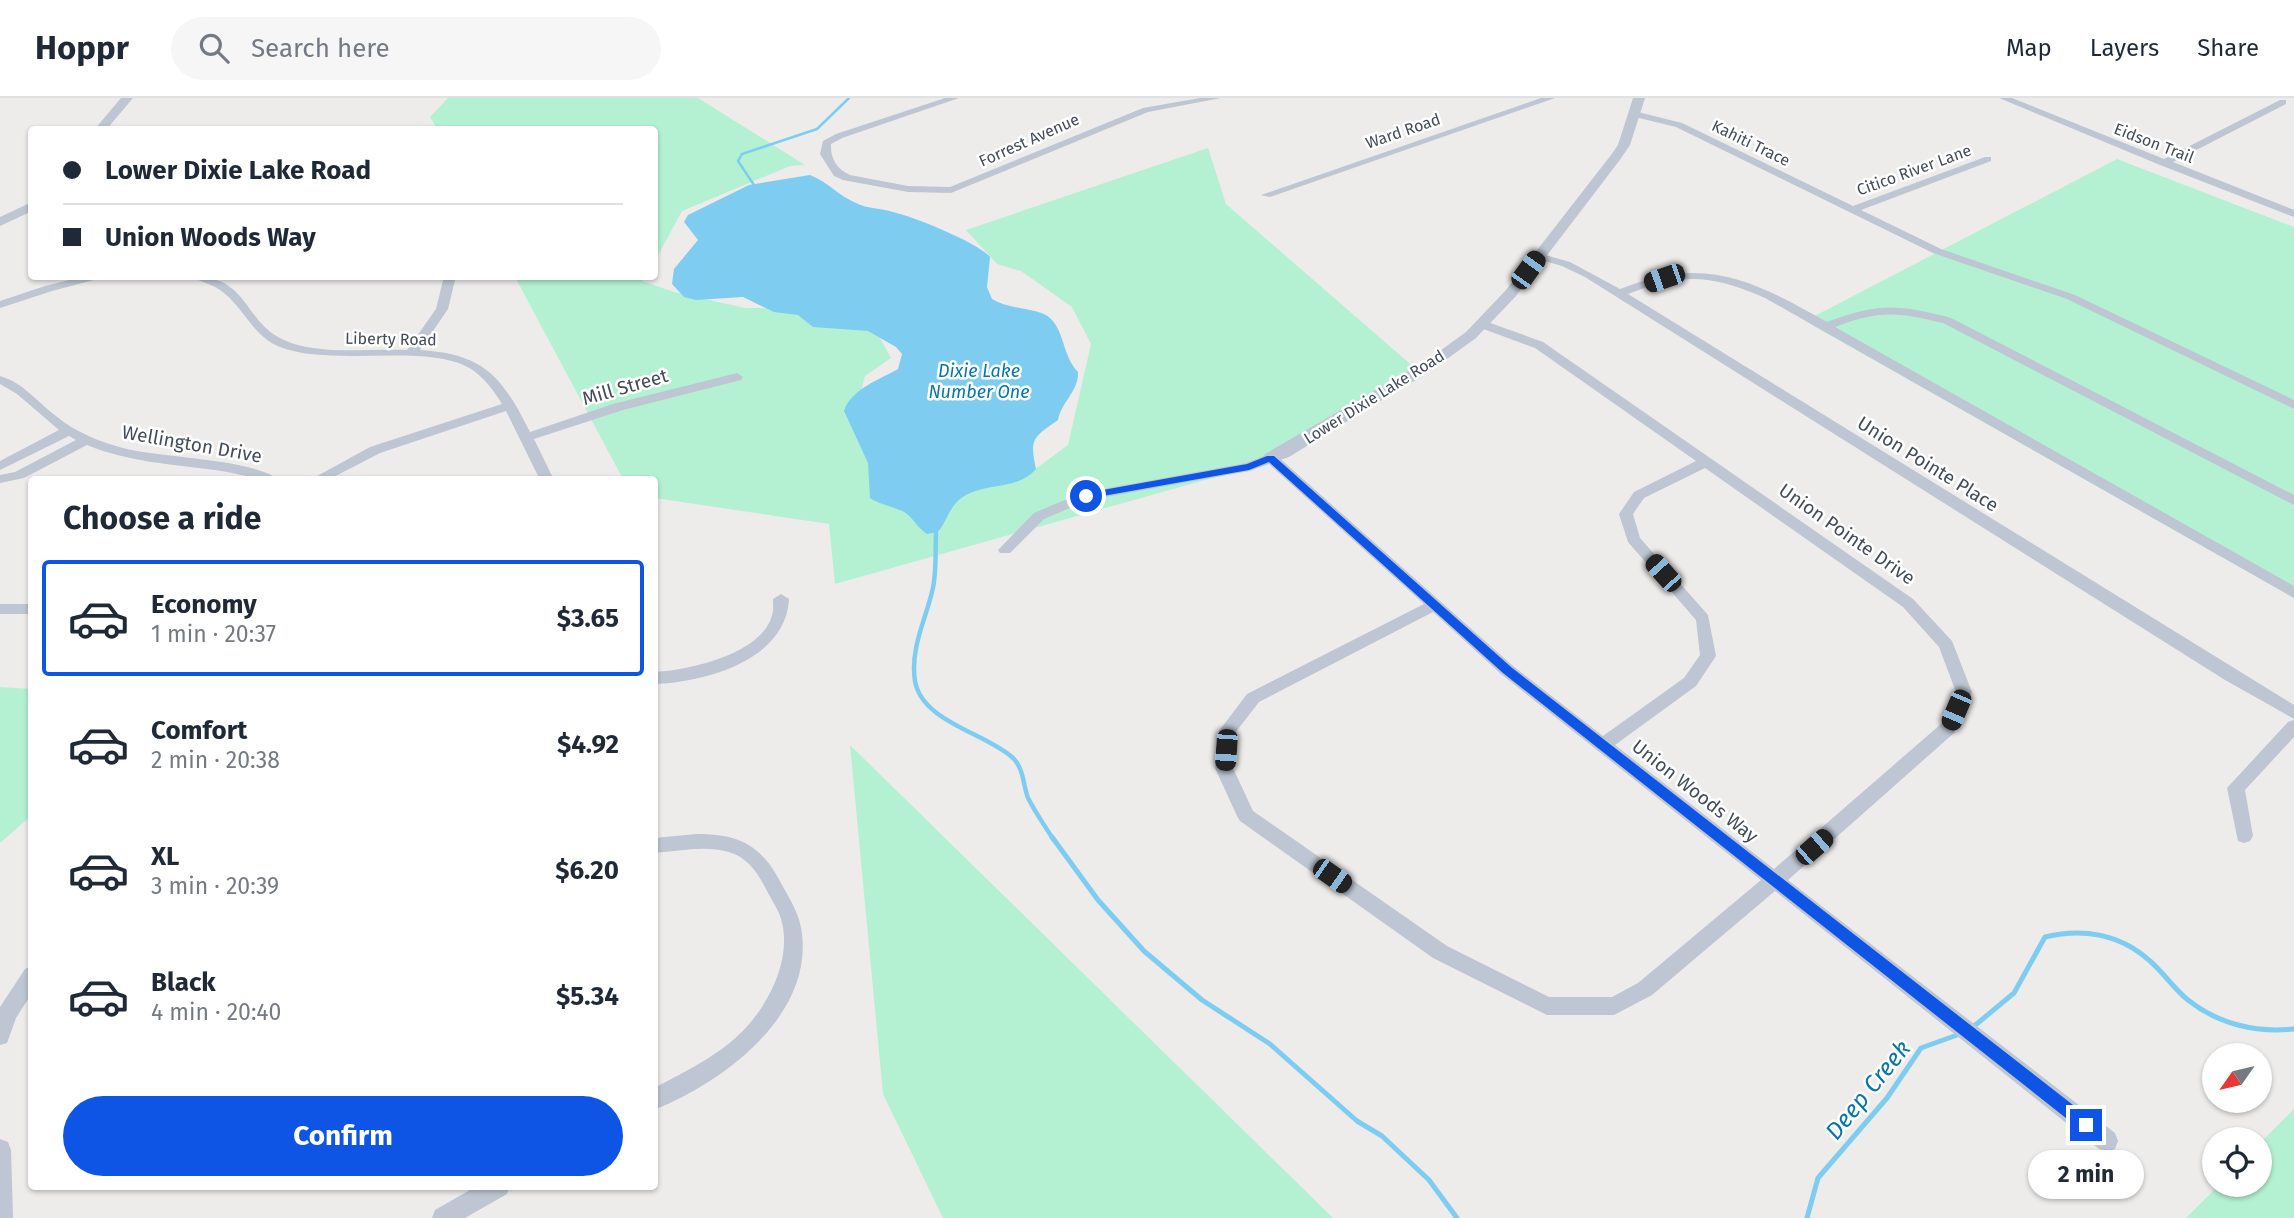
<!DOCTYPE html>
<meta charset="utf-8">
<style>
:root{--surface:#fff;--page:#f6f6f7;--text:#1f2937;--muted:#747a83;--line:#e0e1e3;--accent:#0e55e5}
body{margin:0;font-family:"Fira Sans",sans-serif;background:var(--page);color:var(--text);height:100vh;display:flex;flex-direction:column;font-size:26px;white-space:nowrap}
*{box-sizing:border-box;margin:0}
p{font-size:23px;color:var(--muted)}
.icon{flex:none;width:38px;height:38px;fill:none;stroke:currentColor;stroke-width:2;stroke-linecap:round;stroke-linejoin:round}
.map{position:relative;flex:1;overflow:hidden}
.details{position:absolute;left:28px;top:378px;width:630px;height:714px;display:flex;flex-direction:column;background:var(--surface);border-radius:7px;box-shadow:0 2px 5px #0004}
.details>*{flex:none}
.banner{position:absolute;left:28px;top:28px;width:630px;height:154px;border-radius:7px;box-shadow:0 2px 5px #0004;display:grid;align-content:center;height:154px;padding:0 35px;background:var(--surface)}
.needle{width:46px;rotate:236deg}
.controls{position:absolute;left:2202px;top:945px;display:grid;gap:14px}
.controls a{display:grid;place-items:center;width:70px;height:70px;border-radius:50%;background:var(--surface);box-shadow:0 2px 5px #0004;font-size:35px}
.end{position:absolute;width:32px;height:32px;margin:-16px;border:9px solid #0e55e5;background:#fff;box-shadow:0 0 0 4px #fff}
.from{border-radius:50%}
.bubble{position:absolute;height:49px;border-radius:24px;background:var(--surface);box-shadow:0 2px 5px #0004;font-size:23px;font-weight:700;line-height:49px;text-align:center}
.car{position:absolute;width:21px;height:42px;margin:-21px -10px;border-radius:9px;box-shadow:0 0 5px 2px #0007;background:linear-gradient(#222 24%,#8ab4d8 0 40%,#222 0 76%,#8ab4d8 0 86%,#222 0)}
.banner b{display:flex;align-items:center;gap:24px;height:66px;font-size:26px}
.banner b+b{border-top:2px solid var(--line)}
.banner i{width:18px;height:18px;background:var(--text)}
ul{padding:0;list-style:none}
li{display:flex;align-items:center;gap:21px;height:116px;margin:0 14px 10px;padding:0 21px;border:4px solid transparent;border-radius:7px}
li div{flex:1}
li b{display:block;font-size:26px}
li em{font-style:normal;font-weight:700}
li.current{border-color:var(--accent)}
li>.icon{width:63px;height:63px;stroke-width:1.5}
h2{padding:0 35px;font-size:32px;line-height:84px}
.cta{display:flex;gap:14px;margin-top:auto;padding:14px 35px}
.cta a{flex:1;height:80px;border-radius:42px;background:var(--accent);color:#fff;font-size:28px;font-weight:700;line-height:80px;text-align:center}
header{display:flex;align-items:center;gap:42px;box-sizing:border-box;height:98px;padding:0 35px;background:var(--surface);border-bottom:2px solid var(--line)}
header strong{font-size:33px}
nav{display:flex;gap:38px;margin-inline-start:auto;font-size:24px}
.search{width:490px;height:63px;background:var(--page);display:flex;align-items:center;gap:18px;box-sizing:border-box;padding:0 24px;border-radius:38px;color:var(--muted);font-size:26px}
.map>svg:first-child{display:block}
.green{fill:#b4f1d2}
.water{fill:#7ecdf1}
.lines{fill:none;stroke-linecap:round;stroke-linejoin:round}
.stream-far3{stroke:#7ecdf1;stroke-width:2.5}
.stream-far2{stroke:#7ecdf1;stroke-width:3.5}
.stream-far1{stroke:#7ecdf1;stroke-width:4.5}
.stream{stroke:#7ecdf1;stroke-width:5}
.minor{fill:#bdc6d2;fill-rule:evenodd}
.tertiary{fill:#bdc6d2;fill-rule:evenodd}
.route{fill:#0e55e5}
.labels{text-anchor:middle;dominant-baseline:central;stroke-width:5;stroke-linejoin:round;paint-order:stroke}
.far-street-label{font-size:16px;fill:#434c59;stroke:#fff}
.far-water-label{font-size:18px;font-style:italic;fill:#0377ab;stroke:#fff}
.street-label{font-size:19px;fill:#434c59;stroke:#fff}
.near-water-label{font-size:24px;font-style:italic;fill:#0377ab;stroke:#fff}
</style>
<header>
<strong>Hoppr</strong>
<div class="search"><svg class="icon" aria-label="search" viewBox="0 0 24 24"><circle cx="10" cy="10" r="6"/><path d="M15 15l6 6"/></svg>Search here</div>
<nav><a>Map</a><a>Layers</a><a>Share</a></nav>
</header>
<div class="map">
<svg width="2294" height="1120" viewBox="0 0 2294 1120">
<rect width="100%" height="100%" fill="#eeebeb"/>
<path class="green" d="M448 0H698L805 67 790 68 682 113 655 163 654 32 437 31 430 19Z
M1208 50 1226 106 1424 278 1262 366 835 486 829 426 655 400 654 382 623 381 515 179H644L642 183 674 194 745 210H778L857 224 879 238 891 260 865 278 857 309 1030 375 1068 347 1091 246 1072 209 1021 173 997 166 966 132Z
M2117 61 2294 129V500L1805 223Z
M0 589 32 591 31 718 0 745Z
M850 647 1333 1120H943L883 996Z
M2294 1011V1120H2186L2219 1087H2259V1046Z"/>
<path class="water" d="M810 77C828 84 839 98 856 105 868 111 881 110 893 114 914 119 977 144 990 159L987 189 992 201C1010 212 1039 210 1050 220 1064 232 1063 259 1078 274 1079 293 1062 303 1058 322 1034 339 1029 340 1036 371 1016 394 983 383 960 401 949 410 947 423 938 434L927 436C918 430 915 423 907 416 900 410 880 407 870 400L868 365 844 313C851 291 879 282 898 271L902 256 896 249 868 233 813 229 798 217 774 214 743 199 696 202 684 199 672 186 674 171 698 142 684 124 688 117 749 87Z"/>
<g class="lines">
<path class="stream-far3" d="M754 87 738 63 742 56 817 31 849 0"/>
<path class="stream-far2" d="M936 437V434"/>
<path class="stream-far1" d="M936 436C935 454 937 476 932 494 925 523 910 551 915 583 922 624 986 635 1013 660 1024 671 1023 687 1028 700 1035 714 1045 728 1053 741"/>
<path class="stream" d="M1052 739 1098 802 1144 853 1202 902 1270 946 1357 1023 1382 1038 1429 1082 1457 1120
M1973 929 2014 895 2045 839C2083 830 2120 836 2150 863 2164 875 2174 891 2188 902 2218 926 2256 935 2294 931
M1807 1120 1818 1080 1887 1000 1921 950 1960 936"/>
<path class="minor" d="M945 0H959L842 40 831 46C830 60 837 72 850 77L908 88 950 89 1143 10 1200 0H1221L1148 14 951 95 908 94 843 82 834 78 820 56 823 43 836 36Z
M1541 0H1555L1270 99 1261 97Z
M1999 0H2012L2164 61 2280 2H2286V6L2173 64 2294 112V119L2160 67Z
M1634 13 1682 25 1853 108 1985 59H1991V63L1861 112 1941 151 2075 197 2294 302V311L2067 201 1933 155 1676 29 1631 18V14Z
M1538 155 1570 164 1620 191C1706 157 1750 181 1827 224 1878 205 1898 206 1951 220L2294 397V407L1943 225C1897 214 1879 212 1835 229L2294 488V500L1765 200C1712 177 1683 174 1628 196L2294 607V621L2225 582 1585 179 1562 168 1534 160V156Z
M86 178H109L52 193 0 210V203L45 188Z
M191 178C250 178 242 223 284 242 318 258 370 250 407 252L436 211 444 178H456L448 211 420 252C485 256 502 279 530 334L613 306 737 275 743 279 741 282 623 312 534 341 554 382H540L506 313 380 355 328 382H310L370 349 502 306C494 293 486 282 474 273 432 243 333 270 280 249 254 239 245 212 224 195 214 186 201 185 191 178Z
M1482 222 1543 244 1913 501 1952 543 1972 594 1954 635 1788 782 2115 1035 2118 1043 2115 1051 2107 1054 2099 1051 1775 793 1652 897 1614 917H1547L1433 860 1240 723 1237 718 1215 670 1219 633 1247 596 1424 506 1269 366 1249 373 1089 402 1044 421 1010 455H1000L998 452 1034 415 1081 395 1246 365 1266 357H1276L1513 568 1603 638 1684 580 1700 557 1696 522 1628 444 1619 416 1634 394 1696 363 1535 250 1478 229 1476 226ZM1705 370 1903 509 1939 549 1956 594 1941 626 1774 771 1615 647 1696 588 1716 558 1708 517 1640 440 1633 416 1644 400ZM1433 514 1501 576 1761 782 1638 885 1612 899H1549L1447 848 1253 713 1233 670 1235 635 1259 604Z
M0 278C24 285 37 304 56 318 75 334 100 344 123 350 160 360 255 361 279 382 257 382 237 375 215 372 171 366 128 364 87 347L24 380 0 385V377L15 374 76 342 69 338 0 372V363L59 332 17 296 0 286Z
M781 496 789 501C786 562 706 584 654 586V574C687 573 763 556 772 517 774 512 773 506 773 501Z
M0 506H32V516H0Z
M2294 622V639L2245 692 2253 738 2250 743 2244 745 2238 743 2227 690 2288 624Z
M697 736C741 736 762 748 782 787 791 803 800 817 802 836 812 919 722 985 654 1012V990C690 971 729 953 754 920 776 892 793 850 779 815 775 807 770 799 766 791 758 775 747 759 729 754 705 747 679 753 654 755V740Z
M32 868V895L16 920 7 945 0 947V909L25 871Z
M0 1041 8 1044 11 1052 13 1120H0Z
M477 1088H510L507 1096 465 1120H432L435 1112Z"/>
<path class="tertiary" d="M121 0H133L106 32H94Z
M1633 0H1645L1630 47 1619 63 1516 198 1476 240 1436 269 1289 359 1271 365 1265 364 1263 360 1265 356 1426 263 1466 234 1506 192 1611 57 1618 47Z
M32 104V113L0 128V119Z"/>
</g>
<path class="route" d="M1267 358H1274L1511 569 2091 1021 2094 1027 2091 1032 2086 1034 2081 1032 1503 575 1269 364 1249 372 1086 401 1081 398 1086 395 1247 366Z"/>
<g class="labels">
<g class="far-street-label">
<text transform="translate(1403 33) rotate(-19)">Ward Road</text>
<text transform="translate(1029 42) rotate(-24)">Forrest Avenue</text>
<text transform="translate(1751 45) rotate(26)">Kahiti Trace</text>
<text transform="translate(2154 45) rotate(21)">Eidson Trail</text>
<text transform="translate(1914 72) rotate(-20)">Citico River Lane</text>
<text transform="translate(391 241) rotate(1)">Liberty Road</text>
<text transform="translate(1374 299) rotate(-32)">Lower Dixie Lake Road</text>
</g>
<g class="far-water-label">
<text x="979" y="273">Dixie Lake<tspan x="979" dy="21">Number One</tspan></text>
</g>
<g class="street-label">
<text transform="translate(625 289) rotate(-16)">Mill Street</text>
<text transform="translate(192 346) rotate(10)">Wellington Drive</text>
<text transform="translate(1928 366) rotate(32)">Union Pointe Place</text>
<text transform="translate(1847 436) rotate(35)">Union Pointe Drive</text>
<text transform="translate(1695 693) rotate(38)">Union Woods Way</text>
</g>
<g class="near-water-label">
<text transform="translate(1868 992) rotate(-51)">Deep Creek</text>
</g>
</g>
</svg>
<div class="controls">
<a><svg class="needle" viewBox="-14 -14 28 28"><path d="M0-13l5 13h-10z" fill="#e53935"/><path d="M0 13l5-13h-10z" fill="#747a83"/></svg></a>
<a><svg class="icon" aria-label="locate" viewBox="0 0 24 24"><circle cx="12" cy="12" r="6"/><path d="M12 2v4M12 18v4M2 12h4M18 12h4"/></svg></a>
</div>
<i class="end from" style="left:1086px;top:398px"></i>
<i class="end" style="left:2086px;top:1027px"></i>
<div class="bubble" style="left:2028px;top:1052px;width:116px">2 min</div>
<i class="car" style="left:1528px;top:172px;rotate:36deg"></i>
<i class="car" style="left:1664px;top:180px;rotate:251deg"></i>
<i class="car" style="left:1663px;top:475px;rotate:318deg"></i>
<i class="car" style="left:1956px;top:612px;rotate:203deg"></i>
<i class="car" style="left:1226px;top:652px;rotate:184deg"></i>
<i class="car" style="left:1814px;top:749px;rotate:49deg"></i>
<i class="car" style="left:1332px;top:778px;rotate:125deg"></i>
<div class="banner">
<b><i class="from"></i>Lower Dixie Lake Road</b>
<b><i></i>Union Woods Way</b>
</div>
<section class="details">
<h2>Choose a ride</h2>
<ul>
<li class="current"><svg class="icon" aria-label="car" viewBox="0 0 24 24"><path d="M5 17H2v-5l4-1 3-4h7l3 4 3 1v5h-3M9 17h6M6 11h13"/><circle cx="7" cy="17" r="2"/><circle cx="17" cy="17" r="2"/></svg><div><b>Economy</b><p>1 min · 20:37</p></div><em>$3.65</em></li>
<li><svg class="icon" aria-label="car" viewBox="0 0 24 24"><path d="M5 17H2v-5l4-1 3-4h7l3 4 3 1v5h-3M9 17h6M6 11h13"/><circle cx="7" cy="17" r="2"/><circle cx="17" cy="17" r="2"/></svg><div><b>Comfort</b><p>2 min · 20:38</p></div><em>$4.92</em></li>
<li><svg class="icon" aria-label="car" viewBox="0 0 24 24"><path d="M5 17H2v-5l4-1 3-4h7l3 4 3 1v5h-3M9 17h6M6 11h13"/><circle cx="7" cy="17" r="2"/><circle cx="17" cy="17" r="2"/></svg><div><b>XL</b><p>3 min · 20:39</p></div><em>$6.20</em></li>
<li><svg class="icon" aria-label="car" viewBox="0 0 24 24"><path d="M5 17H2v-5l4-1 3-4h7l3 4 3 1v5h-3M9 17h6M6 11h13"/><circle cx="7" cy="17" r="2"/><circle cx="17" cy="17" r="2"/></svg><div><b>Black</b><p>4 min · 20:40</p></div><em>$5.34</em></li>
</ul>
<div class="cta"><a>Confirm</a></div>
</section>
</div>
